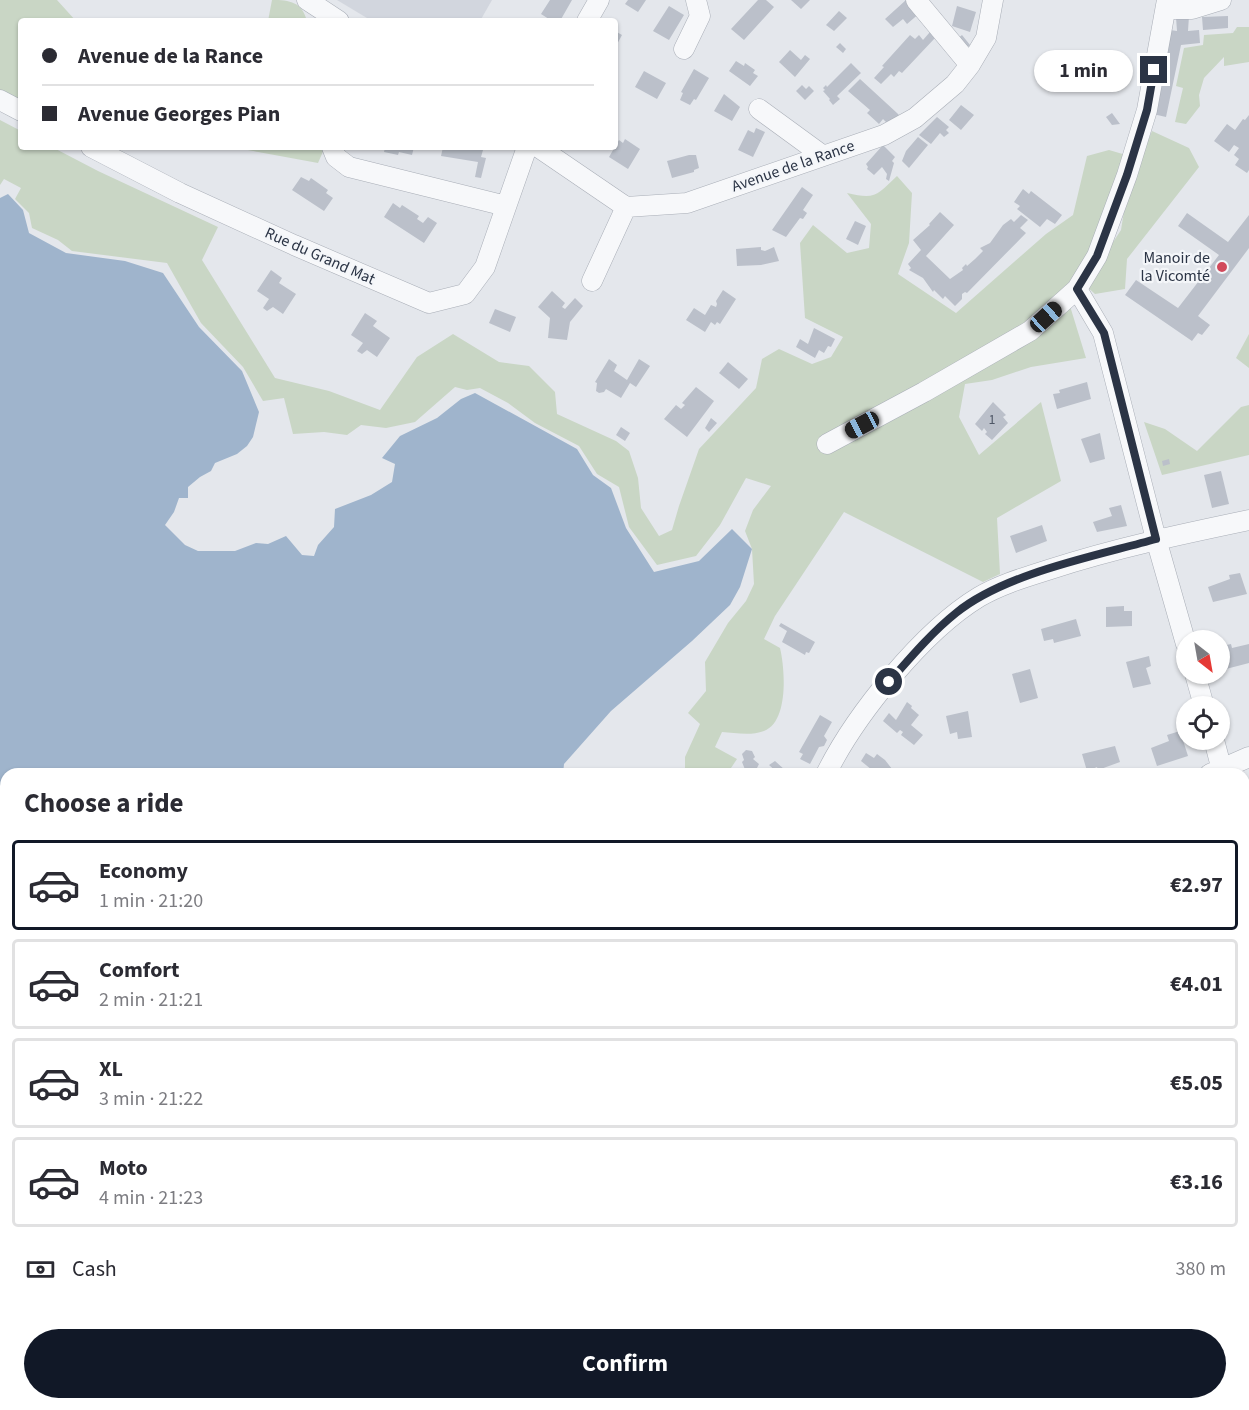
<!DOCTYPE html>
<meta charset="utf-8">
<style>
:root{--surface:#fff;--page:#f2f2f3;--text:#2b2b33;--muted:#7c7c81;--line:#e1e1e2;--accent:#111827}
body{margin:0;font-family:"Source Sans 3",sans-serif;background:var(--page);color:var(--text);height:100vh;display:flex;flex-direction:column;font-size:22px;white-space:nowrap}
*{box-sizing:border-box;margin:0}
p{font-size:20px;color:var(--muted)}
.icon{flex:none;width:33px;height:33px;fill:none;stroke:currentColor;stroke-width:2;stroke-linecap:round;stroke-linejoin:round}
.map{position:relative;flex:1;overflow:hidden}
.details{position:absolute;left:0px;top:768px;width:1250px;height:642px;display:flex;flex-direction:column;background:var(--surface);border-radius:18px 18px 0 0;box-shadow:0 2px 4px #0004}
.details>*{flex:none}
.banner{position:absolute;left:18px;top:18px;width:600px;height:132px;border-radius:6px;box-shadow:0 2px 4px #0004;display:grid;align-content:center;height:132px;padding:0 24px;background:var(--surface)}
.needle{width:39px;rotate:149deg}
.fabs{position:absolute;left:1176px;top:630px;display:grid;gap:12px}
.fabs a{display:grid;place-items:center;width:54px;height:54px;border-radius:50%;background:var(--surface);box-shadow:0 2px 4px #0004;font-size:30px}
.end{position:absolute;width:27px;height:27px;margin:-14px;border:8px solid #2b3445;background:#fff;box-shadow:0 0 0 3px #fff}
.from{border-radius:50%}
.bubble{position:absolute;height:42px;border-radius:21px;background:var(--surface);box-shadow:0 2px 4px #0004;font-size:20px;font-weight:700;line-height:42px;text-align:center}
.car{position:absolute;width:18px;height:36px;margin:-18px -9px;border-radius:8px;box-shadow:0 0 4px 2px #0007;background:linear-gradient(#222 24%,#8ab4d8 0 40%,#222 0 76%,#8ab4d8 0 86%,#222 0)}
.banner b{display:flex;align-items:center;gap:21px;height:57px;font-size:22px}
.banner b+b{border-top:2px solid var(--line)}
.banner i{width:15px;height:15px;background:var(--text)}
ul{padding:0;list-style:none}
li{display:flex;align-items:center;gap:18px;height:90px;margin:0 12px 9px;padding:0 12px;border:3px solid var(--line);border-radius:6px}
li div{flex:1}
li b{display:block;font-size:22px}
li em{font-style:normal;font-weight:700}
li.selected{border-color:var(--accent)}
li>.icon{width:54px;height:54px;stroke-width:1.5}
h2{padding:0 24px;font-size:27px;line-height:72px}
.pay{display:flex;align-items:center;gap:15px;height:66px;padding:0 24px;font-size:22px}
.pay p{margin-inline-start:auto}
.cta{display:flex;gap:12px;margin-top:auto;padding:12px 24px}
.cta a{flex:1;height:69px;border-radius:36px;background:var(--accent);color:#fff;font-size:24px;font-weight:700;line-height:69px;text-align:center}
.map>svg:first-child{display:block}
.built{fill:#d2d6de}
.green{fill:#c9d6c5}
.water{fill:#9fb4cc}
.building{fill:#bbc0ca}
.lines{fill:none;stroke-linecap:round;stroke-linejoin:round}
.minor-casing{stroke:#a9aeb7;stroke-width:21}
.minor{stroke:#f7f8fa;stroke-width:20}
.route{stroke:#2b3445;stroke-width:8}
.poi-dot{fill:#d1495b;stroke:#f4f6f9;stroke-width:2}
.labels{text-anchor:middle;dominant-baseline:central;stroke-width:4.5;stroke-linejoin:round;paint-order:stroke}
.number-label{font-size:14px;fill:#4f5766}
.street-label{font-size:16px;fill:#2b3445;stroke:#f4f6f9}
.poi-label{font-size:16px;fill:#2b3445;stroke:#f4f6f9;text-anchor:end}
</style>
<div class="map">
<svg width="1249" height="1410" viewBox="0 0 1249 1410">
<rect width="100%" height="100%" fill="#e4e7ec"/>
<path class="built" d="M337 0H492L480 21H372Z"/>
<path class="green" d="M0 0H57L76 21H21V105L0 95Z
M272 0C290 0 302 2 307 21H268Z
M1237 27H1249V62L1224 66V57L1204 78 1199 95 1200 106 1186 124 1175 122 1183 88 1176 86 1184 48 1203 45 1204 35 1233 33Z
M0 120 21 131V147H52L98 171 218 227 202 260 275 378 329 391 380 410 417 357 453 334 499 362 529 366 555 392 557 414 616 441 629 451 638 478 641 508 659 536 672 530 679 506 699 449 756 388 762 359 779 349 812 364 831 357 843 337 805 318 800 243 813 225 847 253 869 248 871 224 847 193C876 200 877 195 897 176L912 193 909 243 898 274 956 313 1046 234 1073 215 1087 156 1109 150 1126 155 1070 306 1086 358 1031 367 992 380 965 384 959 417 979 455 1041 402 1061 481 997 518 1000 574 983 582 844 512 775 616 764 639 780 648C785 668 789 722 764 731 751 736 735 733 722 732L715 747 737 759 727 774H685V757L700 724 688 713 706 691 705 662 728 623 746 601 754 584 752 549 745 531 753 510 771 486 746 478 720 525 696 556 657 565 629 527 619 487 597 474 579 446 535 423 508 403 480 388 467 390 455 387 415 422 386 428 361 425 347 435 324 432 293 434 284 398 263 401 243 367 201 323 167 263 72 251 58 240 32 228 29 213 15 199 21 188 4 179 0 185Z
M1152 131 1189 148 1199 167 1127 259 1125 289 1095 294 1085 285 1121 230 1127 192Z
M243 147H325L318 163 242 149Z
M1249 334V368L1236 358Z
M1249 405V455L1162 475 1144 422 1165 429 1197 451 1241 407Z
M1249 1347V1410H1241L1238 1404H1244V1355Z
M771 1404H1030L1032 1410H771Z"/>
<path class="water" d="M8 194 23 210 29 233 66 253 125 261 163 273 199 327 242 371 259 412 253 437 247 446 237 454 215 463 211 471 200 477 188 487V498H179L174 512 165 525 185 545 198 551H235L256 543 268 544 286 536 302 555 314 556 318 545 334 527 335 509 371 495 392 482 395 464 382 458 400 436 437 418 461 399 475 393 577 449 593 475 611 488 626 528 654 572 699 561 732 529 752 549 740 587 730 605 692 641 611 711 564 764 563 774H6V1404H707L710 1410H0V198Z"/>
<path class="building" d="M550 0H572L560 21H552L541 14Z
M628 0H646L638 12 625 4Z
M758 0H766L774 7 744 40 731 29Z
M791 0H810L801 9Z
M906 0H909L921 12 907 24 903 19 893 27 885 19Z
M669 6 684 15 669 40 653 31Z
M957 6 976 12 970 32 952 26Z
M839 11 847 18 834 31 826 25Z
M1189 16 1188 31 1199 30 1200 43 1181 45 1166 117 1153 114 1170 30 1177 31 1176 17Z
M1228 16V28L1203 30 1202 17Z
M615 31 622 35 615 48Z
M930 32 935 38 902 73 899 71 894 77 891 74 881 84 874 78 884 67 882 66 910 35 915 39 919 35 923 40Z
M962 35 970 45 965 49 957 39Z
M840 43 846 49 843 53 836 47Z
M790 50 801 60 805 55 810 59 795 77 779 62Z
M736 61 744 66 745 63 755 70 753 73 758 76 750 86 729 71Z
M851 63 861 73 837 96 840 99 833 105 829 100 830 99 823 91 825 90 823 88 826 85 827 87Z
M694 69 709 78 696 100 694 99 690 105 680 100 683 93 681 92Z
M644 71 666 83 657 99 635 87Z
M860 79 897 113 900 116 896 121 892 119 888 124 883 119 879 124 867 113 870 110 848 91Z
M802 85 806 89 809 86 814 91 805 100 796 91Z
M724 94 740 107 732 121 714 111Z
M961 105 974 115 961 130 949 120Z
M1112 113 1120 124 1112 125 1106 117Z
M1249 115V170L1247 173 1235 165 1239 159 1234 155 1239 148 1234 145 1229 152 1214 141 1227 124 1235 130 1243 119 1245 120Z
M937 117 949 127 946 130 949 133 944 137 940 133 931 144 919 135Z
M756 128 765 132 753 157 738 150 748 130 754 133Z
M918 137 928 145 909 168 902 161 906 151Z
M625 139 640 149 628 169 609 157 619 140 623 143Z
M883 145 895 157 892 161 894 163 889 181 886 179 887 174 882 167 874 175 867 169 868 167 866 164Z
M385 147H414L412 155 399 152 398 155 384 152Z
M443 147 457 150 458 147H473L483 150 481 157 486 158 481 178 475 177 478 162 441 156Z
M689 155H696L699 168 694 170V172L672 178 667 161Z
M301 177 309 181 311 178 328 190 326 193 333 198 324 211 292 190Z
M802 187 813 195 803 210 807 213 803 219 800 218 786 237 772 230Z
M1023 189 1029 194 1031 191 1062 215 1055 224 1047 219 1040 227 1017 209 1020 206 1014 202Z
M393 203 400 208 402 205 419 216 417 219 423 223 428 217 437 223 424 243 384 217Z
M940 212 954 225 926 256 950 279 963 270 962 268 966 264 967 266 975 259 983 251 980 248 990 243 1003 225 1011 219 1014 222 1021 215 1028 220 1020 228 1026 233 967 293 965 292 962 294V299L955 306 945 296 943 299 934 290 933 292 923 278 909 270 911 268 908 264 921 250 913 240 930 225 929 224Z
M1187 213 1228 242 1249 215V248L1198 316 1210 325 1202 335 1198 333 1192 341 1125 295 1136 280 1178 308 1219 255 1178 226Z
M855 221 866 226 858 245 846 239Z
M761 247V250L765 251 774 247 779 261 761 265 737 266 736 249Z
M271 270 282 278 279 283 296 294 283 314 273 307 267 311 263 308 269 299 257 291Z
M723 290 736 299 720 324 717 322 715 325 711 322 705 332 686 320 694 308 705 315 711 305 716 307 717 304 716 301Z
M552 291 565 303 562 307 565 309 575 298 583 306 570 322 567 340 548 338 550 318 538 307Z
M495 309 516 317 510 332 489 323Z
M365 313 377 321 373 326 390 338 377 357 367 350 362 354 357 351 363 343 351 335Z
M814 328 835 339 831 347 828 346 824 353 819 350 815 358 796 347 800 339 808 344Z
M609 359 617 365 614 371 627 380 639 359 650 366 636 387 630 383 621 398 606 389 604 392 599 393 596 391 597 383 595 382Z
M728 362 748 379 739 389 719 373Z
M1087 382 1091 399 1057 409 1053 394 1060 393 1059 390Z
M696 387 714 401 687 437 664 419 676 405 681 409 685 405 682 403Z
M993 402 1006 415 1003 417 1008 423 992 440 985 434 987 432 984 428 982 431 975 424Z
M711 418 717 423 709 432 705 428Z
M621 427 630 433 625 441 616 435Z
M1100 433 1105 459 1090 463 1081 439Z
M1169 459 1170 464 1163 466 1162 461Z
M1221 471 1229 504 1212 508 1204 475Z
M1121 505 1127 526 1097 532 1093 522 1112 516 1109 508Z
M1042 525 1047 541 1016 553 1010 536Z
M1240 573 1247 594 1213 602 1208 587 1230 579 1229 575Z
M1124 606V611H1132V626L1106 627V607Z
M1076 619 1081 636 1054 643 1053 639 1044 641 1041 629Z
M781 623 815 642 809 653 806 652 805 655 782 642 787 631 779 626Z
M1231 644 1232 648 1249 644V663L1226 669 1221 651H1222V646Z
M1149 656 1151 666 1146 668 1151 684 1133 688 1126 662Z
M1030 669 1038 698 1020 703 1012 674Z
M907 702 912 706 911 708 919 715 911 725 923 735 914 745 901 735 903 732 900 730 897 733 883 721 889 713 896 720Z
M968 711 972 737 958 739 957 732 950 734 946 716Z
M820 715 832 722 824 736 827 740 824 746 819 747 810 764 800 759 803 754 799 752Z
M1180 731 1188 756 1157 766 1151 748 1169 741 1167 735Z
M1115 746 1120 762 1098 770 1097 767 1087 771 1082 754Z
M746 750 752 751 755 757 753 759 759 764 757 768 746 772 742 762 744 760 742 754Z
M866 753 874 758 877 754 885 760 896 774H877L861 761Z
M775 761 785 770 782 774H779L769 765Z
M914 768 919 774H906Z
M1248 1007 1249 1037 1244 1039V1008Z
M1249 1197V1215L1244 1216V1199Z"/>
<g class="lines">
<g class="minor-casing">
<path id="minor" d="M307 0 339 21
M916 0 970 65
M1166 9H1192L1221 0
M587 21 599 0
M684 49 700 16 696 0
M0 100 21 111
M759 109 822 155
M91 147 180 193 294 245 429 303 465 294 485 267 527 147
M332 147 336 157 349 167 506 206
M538 147 626 207 687 203 884 135 915 118 955 84 970 65 986 38 993 0
M592 281 626 207
M1077 289 1103 333 1156 539 1186 644
M827 444 924 392 1030 331 1077 289 1097 256 1127 175 1147 110 1167 0
M1195 674 1204 706
M1214 740 1223 774
M826 774C855 715 923 631 979 597 1001 584 1026 577 1051 569 1116 548 1182 534 1249 520
M1210 774 1249 757
M1244 854 1249 876
M1244 947 1249 945
M1244 1170 1249 1168
M1154 1404 1156 1410"/>
</g>
<use href="#minor" class="minor"/>
</g>
<g class="lines">
<path class="route" d="M889 682C910 658 931 633 956 613 1005 573 1096 556 1156 539L1104 333 1077 289 1097 256 1127 175 1147 110 1154 70"/>
</g>
<circle class="poi-dot" cx="1222" cy="267" r="6"/>
<g class="labels">
<g class="number-label">
<text x="992" y="420">1</text>
</g>
<g class="street-label">
<text transform="translate(793 166) rotate(-19)">Avenue de la Rance</text>
<text transform="translate(320 256) rotate(24)">Rue du Grand Mat</text>
</g>
<g class="poi-label">
<text x="1210" y="258">Manoir de<tspan x="1210" dy="18">la Vicomté</tspan></text>
</g>
</g>
</svg>
<div class="fabs">
<a><svg class="needle" viewBox="-14 -14 28 28"><path d="M0-13l5 13h-10z" fill="#e53935"/><path d="M0 13l5-13h-10z" fill="#7c7c81"/></svg></a>
<a><svg class="icon" aria-label="locate" viewBox="0 0 24 24"><circle cx="12" cy="12" r="6"/><path d="M12 2v4M12 18v4M2 12h4M18 12h4"/></svg></a>
</div>
<i class="end from" style="left:889px;top:682px"></i>
<i class="end" style="left:1154px;top:70px"></i>
<div class="bubble" style="left:1034px;top:50px;width:99px">1 min</div>
<i class="car" style="left:1046px;top:317px;rotate:48deg"></i>
<i class="car" style="left:862px;top:425px;rotate:242deg"></i>
<div class="banner">
<b><i class="from"></i>Avenue de la Rance</b>
<b><i></i>Avenue Georges Pian</b>
</div>
<section class="details">
<h2>Choose a ride</h2>
<ul>
<li class="selected"><svg class="icon" aria-label="car" viewBox="0 0 24 24"><path d="M5 17H2v-5l4-1 3-4h7l3 4 3 1v5h-3M9 17h6M6 11h13"/><circle cx="7" cy="17" r="2"/><circle cx="17" cy="17" r="2"/></svg><div><b>Economy</b><p>1 min · 21:20</p></div><em>€2.97</em></li>
<li><svg class="icon" aria-label="car" viewBox="0 0 24 24"><path d="M5 17H2v-5l4-1 3-4h7l3 4 3 1v5h-3M9 17h6M6 11h13"/><circle cx="7" cy="17" r="2"/><circle cx="17" cy="17" r="2"/></svg><div><b>Comfort</b><p>2 min · 21:21</p></div><em>€4.01</em></li>
<li><svg class="icon" aria-label="car" viewBox="0 0 24 24"><path d="M5 17H2v-5l4-1 3-4h7l3 4 3 1v5h-3M9 17h6M6 11h13"/><circle cx="7" cy="17" r="2"/><circle cx="17" cy="17" r="2"/></svg><div><b>XL</b><p>3 min · 21:22</p></div><em>€5.05</em></li>
<li><svg class="icon" aria-label="car" viewBox="0 0 24 24"><path d="M5 17H2v-5l4-1 3-4h7l3 4 3 1v5h-3M9 17h6M6 11h13"/><circle cx="7" cy="17" r="2"/><circle cx="17" cy="17" r="2"/></svg><div><b>Moto</b><p>4 min · 21:23</p></div><em>€3.16</em></li>
</ul>
<div class="pay"><svg class="icon" aria-label="cash" viewBox="0 0 24 24"><path d="M3 7h18v10H3z"/><circle cx="12" cy="12" r="2"/></svg>Cash<p>380 m</p></div>
<div class="cta"><a>Confirm</a></div>
</section>
</div>
